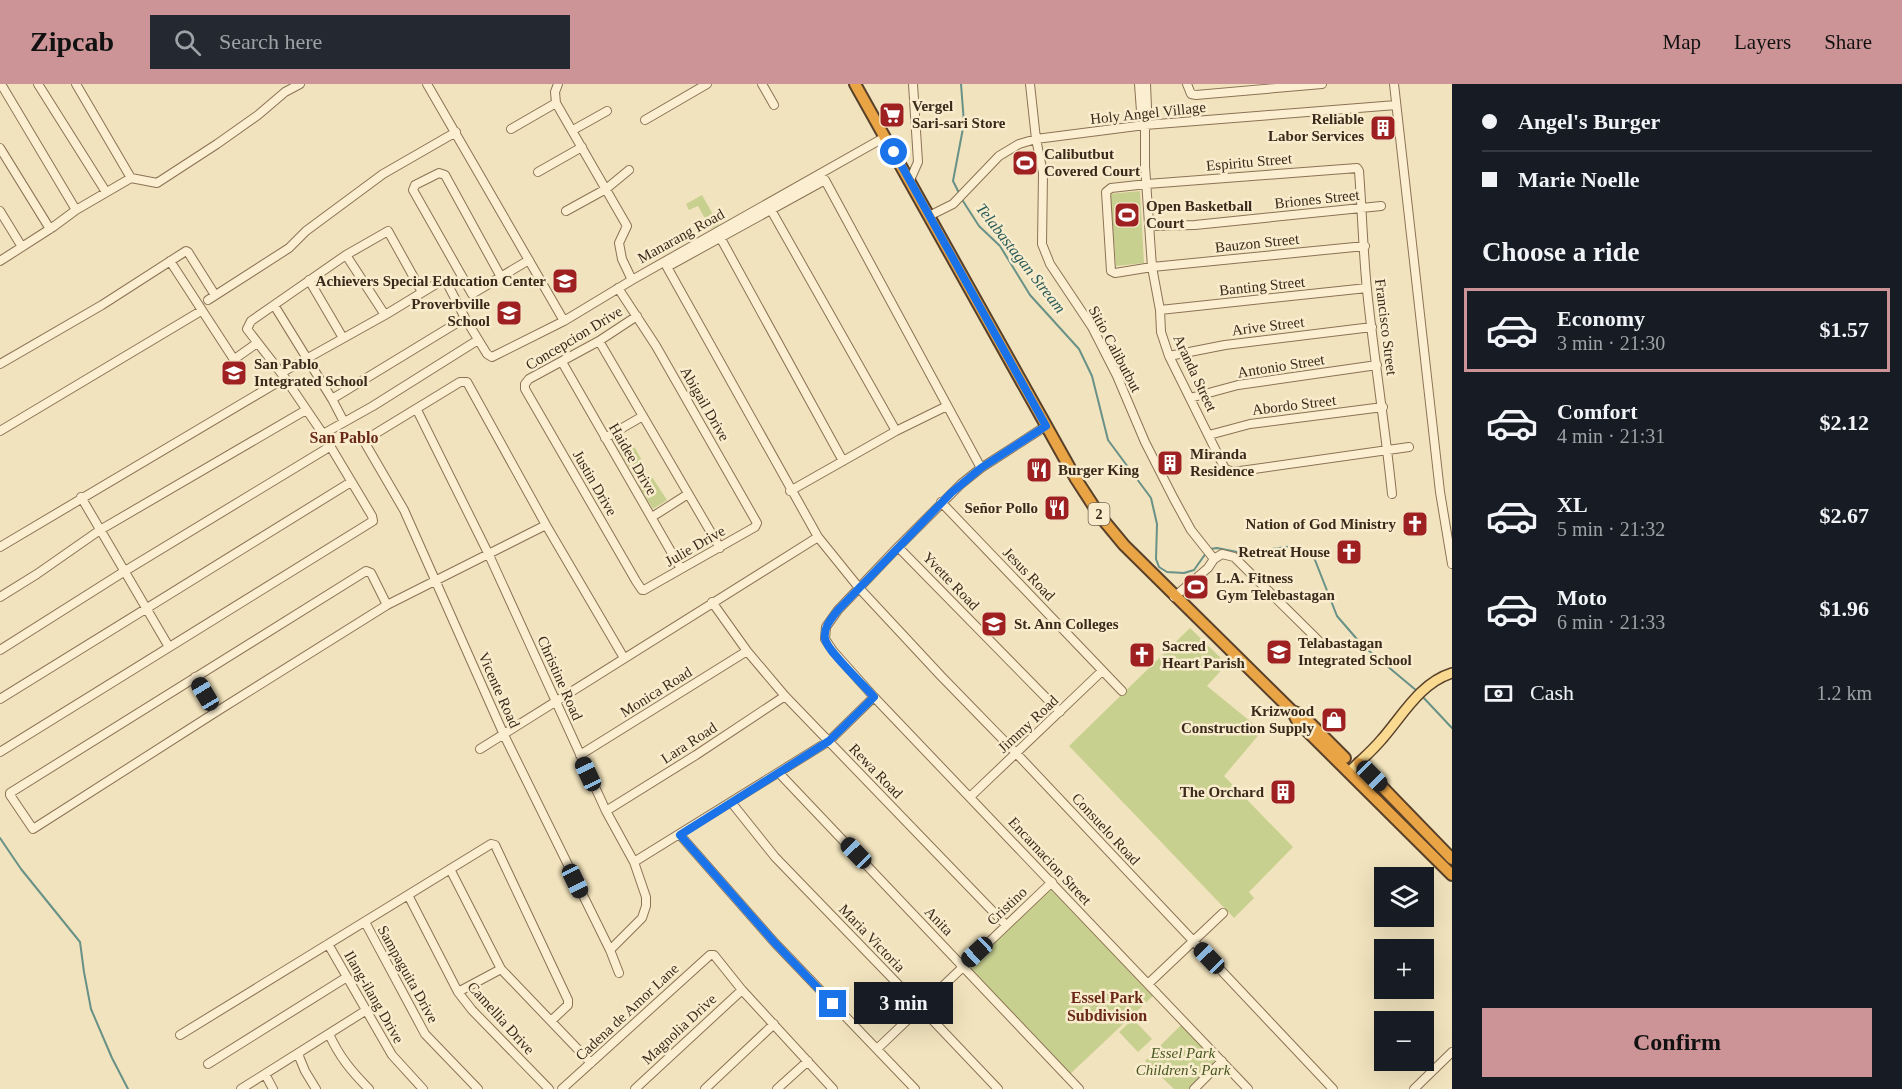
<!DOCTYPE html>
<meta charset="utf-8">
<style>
:root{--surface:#171b24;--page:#242831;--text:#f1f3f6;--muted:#9ea1a6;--line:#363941;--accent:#cc9496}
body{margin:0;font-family:"Times New Roman",serif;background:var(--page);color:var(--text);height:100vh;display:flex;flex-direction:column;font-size:22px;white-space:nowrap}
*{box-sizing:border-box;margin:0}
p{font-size:20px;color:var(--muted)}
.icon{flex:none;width:33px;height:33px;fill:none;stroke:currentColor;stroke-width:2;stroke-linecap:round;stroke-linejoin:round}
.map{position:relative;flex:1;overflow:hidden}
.sheet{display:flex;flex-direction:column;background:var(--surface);width:450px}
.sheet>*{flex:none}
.banner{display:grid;align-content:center;height:132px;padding:0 30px;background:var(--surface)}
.controls{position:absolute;left:1374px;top:783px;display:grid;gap:12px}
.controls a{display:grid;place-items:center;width:60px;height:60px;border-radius:0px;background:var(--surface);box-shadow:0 6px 24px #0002;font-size:30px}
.end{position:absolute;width:27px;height:27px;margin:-14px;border:8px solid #1a73e8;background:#fff;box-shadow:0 0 0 3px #fff}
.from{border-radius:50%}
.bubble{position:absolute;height:42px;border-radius:0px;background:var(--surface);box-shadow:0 6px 24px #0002;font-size:20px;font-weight:700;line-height:42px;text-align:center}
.car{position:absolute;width:18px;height:36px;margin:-18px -9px;border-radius:8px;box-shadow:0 0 4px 2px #0007;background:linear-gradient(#222 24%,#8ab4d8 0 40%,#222 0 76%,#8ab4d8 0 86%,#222 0)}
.banner b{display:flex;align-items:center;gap:21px;height:57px;font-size:22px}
.banner b+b{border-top:2px solid var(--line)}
.banner i{width:15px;height:15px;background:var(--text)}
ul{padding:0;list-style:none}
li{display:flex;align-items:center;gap:18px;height:84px;margin:0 12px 9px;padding:0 18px;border:3px solid transparent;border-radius:0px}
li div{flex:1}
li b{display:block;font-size:22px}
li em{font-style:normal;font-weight:700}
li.on{border-color:var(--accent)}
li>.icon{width:54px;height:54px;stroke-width:1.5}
h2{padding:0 30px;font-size:27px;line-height:72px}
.pay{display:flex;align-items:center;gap:15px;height:66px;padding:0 30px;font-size:22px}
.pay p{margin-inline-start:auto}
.cta{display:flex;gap:12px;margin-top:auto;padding:12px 30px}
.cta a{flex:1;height:69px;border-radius:0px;background:var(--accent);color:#111;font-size:24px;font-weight:700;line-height:69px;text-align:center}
header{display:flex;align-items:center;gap:36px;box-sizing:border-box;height:84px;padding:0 30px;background:var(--accent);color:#111}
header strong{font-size:28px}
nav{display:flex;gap:33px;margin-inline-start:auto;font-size:21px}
.search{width:420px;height:54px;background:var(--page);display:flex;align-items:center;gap:15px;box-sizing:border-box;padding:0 21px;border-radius:0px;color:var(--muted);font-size:22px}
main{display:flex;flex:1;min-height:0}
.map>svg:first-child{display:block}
.green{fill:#c8d090}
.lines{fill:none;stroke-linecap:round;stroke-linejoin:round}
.stream{stroke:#689187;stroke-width:2}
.minor-casing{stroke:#8b7255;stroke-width:10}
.major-casing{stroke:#58402a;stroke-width:12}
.highway-casing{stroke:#58402a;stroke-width:14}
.minor{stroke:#fcefd1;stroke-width:8}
.major{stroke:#f9da90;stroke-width:9}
.highway{stroke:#e9a445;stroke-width:10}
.route{stroke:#1a73e8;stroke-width:8}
.labels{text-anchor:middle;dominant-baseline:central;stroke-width:5;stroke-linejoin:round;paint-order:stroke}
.shield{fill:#f8eccd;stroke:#726450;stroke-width:1.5}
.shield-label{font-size:14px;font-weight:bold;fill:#392a1b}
.poi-label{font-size:15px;font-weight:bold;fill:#392a1b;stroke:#f8eccd;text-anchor:start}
.street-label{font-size:15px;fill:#392a1b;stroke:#f8eccd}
.park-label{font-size:15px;font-style:italic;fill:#48571f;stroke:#f8eccd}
.water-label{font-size:16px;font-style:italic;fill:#285a57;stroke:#f8eccd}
.neighbourhood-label{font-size:16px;font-weight:bold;fill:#692916;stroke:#f8eccd}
</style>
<header>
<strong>Zipcab</strong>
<div class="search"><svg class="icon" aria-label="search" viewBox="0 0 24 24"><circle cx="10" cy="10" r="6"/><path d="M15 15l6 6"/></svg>Search here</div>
<nav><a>Map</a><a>Layers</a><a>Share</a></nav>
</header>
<main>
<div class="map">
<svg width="1452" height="1005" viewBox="0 0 1452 1005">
<rect width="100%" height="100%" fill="#f1e3bd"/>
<path class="green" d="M1140 107 1144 179 1116 182 1110 110Z
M702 111 719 141 711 145 698 122 689 126 686 120Z
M631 357 647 385 634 392 618 365Z
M652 393 667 416 653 425 638 401Z
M1190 544 1227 580 1207 602 1262 647 1224 692 1293 763 1249 808 1254 814 1234 834 1069 662Z
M1052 801 1155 910 1068 992 966 882Z
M1133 935 1152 955 1138 968 1119 948Z
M1183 939 1221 978 1193 1005H1174L1145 977Z"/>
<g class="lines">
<path class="stream" d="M959 109 953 97 964 39 961 0
M961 114 979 142 1000 162 1030 211 1079 265 1092 292 1108 356 1151 414 1157 440 1156 475 1159 483 1167 488 1184 489 1194 486 1206 469
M1210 465 1217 464 1242 469 1293 462 1313 471 1337 532 1362 561 1417 607
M1421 611 1452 644
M0 754 21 785 80 858 84 888 91 925 112 974 128 1005"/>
<g class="minor-casing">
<path id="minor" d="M1 0 76 126
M38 0 106 108
M76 0 131 94 157 99 217 60 258 31 285 8 300 0
M427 0 564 237
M558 0 555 8 556 19 627 142 619 159 622 175 632 196
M762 0 774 21
M1030 0 1036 55 1043 89 1042 160 1050 180 1092 243 1117 292 1145 358 1174 415 1191 446 1214 475
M1139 0 1141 27 1145 41V82L1152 183 1160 226 1161 248 1169 272 1225 385 1233 388 1409 363
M1187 0 1191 10 1196 11 1322 0
M1394 0 1440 408 1452 480
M1144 35 1147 24 1146 0
M645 36 707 0
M511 45 556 19
M573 46 607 27
M0 64 50 145
M538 88 582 63
M910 96 918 78 913 0
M771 126 896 347
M0 127 22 163
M566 127 606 105 629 86
M929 132 953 120 999 72 1019 60 1036 55 1145 41 1396 21
M1149 142 1195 141 1381 122
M720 153 843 377
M1365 162 1152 183 1115 189 1111 187 1106 108 1111 104 1147 100 1357 84 1359 87C1362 126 1363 166 1367 206 1374 274 1385 341 1392 410
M346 171 385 231
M0 177 53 143 76 126 131 94
M170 177 233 274H236L257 259
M501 193 445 91 439 89 415 101 413 106 472 210 529 176
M309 196 343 254
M618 204 656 262 757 439 755 443 644 506H642L636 497 525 305V300L529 295 599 257 637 232
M208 216 289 164 306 147 383 90 456 48
M274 221 332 315 344 338
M1160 226 1367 204
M599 257 720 464
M1169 272 1225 261 1372 243
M562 278 681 485
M0 280 102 221 186 167 188 168 215 211
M281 289 385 231 441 197 447 199 465 234 487 270 492 273 564 237 632 196 885 53
M1190 314 1238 301 1377 281
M332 315 465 234
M417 326 489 471 606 727 634 778 646 813V822L642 834 610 866
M1046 342 981 384 961 400 898 463 838 526 826 543 825 555 833 567 874 613 1248 1005
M0 347 201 227
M323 350 373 322 478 256
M1209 351 1250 340 1383 323
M605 354 643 332
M981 384 825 96 667 183 818 453 860 505 941 592 1016 669 1333 1005
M790 407 896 347 947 322
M81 413 169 563
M941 418 1122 607
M652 433 688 410
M0 463 285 294
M898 463 1060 628
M0 513 37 490 100 446 306 326
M1174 513 1208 484 1214 475 1222 470 1234 473 1322 560
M712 518 747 567 785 612 1006 841
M387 521 371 489 366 487 10 709V711L33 745 216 628 387 521 546 441
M0 566 125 487 331 362
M195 593 216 628
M0 615 351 398
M480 665 818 453
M0 668 373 437 372 432 323 350 285 294 247 245 251 237 274 221 346 171 388 147 422 208
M580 671 747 567
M779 689 1079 1005
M971 712 1102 587
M731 718 775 773 921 924 998 1005
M606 727 696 671 785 612
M680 751 775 859 915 1005
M634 778 829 657 874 613
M450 785 501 885 591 979
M408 811 458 908 472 926 549 1005
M365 838 425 950 478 1005
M328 860 392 971 423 1005
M619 889 610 866 504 651 404 426 365 359V356L460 298H467L546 441 624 574
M1148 900 1223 829
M458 908 501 885
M329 950C339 972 351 987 369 1005
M180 951 491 760 495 761 568 916V921L551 937
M877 965 1052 798
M298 970 305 987 316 1005
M208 980 347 893
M265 990 273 1005
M241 1005 365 927
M562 1005 710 871H714L742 906 833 1005
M635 1005 742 906
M705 1005 774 940
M777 1005 808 977
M1194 1005 1222 977
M1414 1005 1452 968"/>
</g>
<g class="major-casing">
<path id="major" d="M1349 688C1360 677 1372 667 1382 655 1403 631 1420 599 1452 589"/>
</g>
<g class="highway-casing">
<path id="highway" d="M855 0 1076 395 1100 432 1124 461 1292 627 1298 638 1452 791
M1292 627 1302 631 1345 674
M1359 679 1452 775"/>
</g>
<use href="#minor" class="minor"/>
<use href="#major" class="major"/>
<use href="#highway" class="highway"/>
</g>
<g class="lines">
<path class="route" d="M833 920 775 859 680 751 829 657 874 613C864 601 828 568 825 555 823 543 832 534 838 526L951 409 981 384 1046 342 894 68"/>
</g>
<defs>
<g id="supermarket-square" transform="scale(1.35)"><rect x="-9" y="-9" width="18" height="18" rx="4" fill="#9f2020" stroke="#f8eccd"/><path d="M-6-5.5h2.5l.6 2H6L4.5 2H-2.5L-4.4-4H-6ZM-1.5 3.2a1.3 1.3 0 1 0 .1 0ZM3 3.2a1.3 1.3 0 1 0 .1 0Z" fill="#fff"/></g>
<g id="building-square" transform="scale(1.35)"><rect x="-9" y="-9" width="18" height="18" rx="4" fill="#9f2020" stroke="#f8eccd"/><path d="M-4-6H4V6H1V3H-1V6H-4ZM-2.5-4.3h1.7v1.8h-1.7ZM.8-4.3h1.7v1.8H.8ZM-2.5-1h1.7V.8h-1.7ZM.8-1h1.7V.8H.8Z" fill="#fff"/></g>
<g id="stadium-square" transform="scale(1.35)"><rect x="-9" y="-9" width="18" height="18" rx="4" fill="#9f2020" stroke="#f8eccd"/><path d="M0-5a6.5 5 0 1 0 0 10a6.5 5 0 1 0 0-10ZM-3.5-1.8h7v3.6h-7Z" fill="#fff"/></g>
<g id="school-square" transform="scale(1.35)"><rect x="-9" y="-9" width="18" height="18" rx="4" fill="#9f2020" stroke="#f8eccd"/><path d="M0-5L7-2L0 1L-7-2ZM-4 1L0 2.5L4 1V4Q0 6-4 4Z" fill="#fff"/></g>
<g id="restaurant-square" transform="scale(1.35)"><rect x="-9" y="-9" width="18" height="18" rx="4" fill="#9f2020" stroke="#f8eccd"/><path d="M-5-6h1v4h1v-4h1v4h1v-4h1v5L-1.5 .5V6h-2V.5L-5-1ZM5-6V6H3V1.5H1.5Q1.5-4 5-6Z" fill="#fff"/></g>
<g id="church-square" transform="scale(1.35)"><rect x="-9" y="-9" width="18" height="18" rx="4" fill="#9f2020" stroke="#f8eccd"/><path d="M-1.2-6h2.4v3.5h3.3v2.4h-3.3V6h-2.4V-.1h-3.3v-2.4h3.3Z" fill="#fff"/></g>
<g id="university-square" transform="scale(1.35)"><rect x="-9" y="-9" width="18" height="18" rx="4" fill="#9f2020" stroke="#f8eccd"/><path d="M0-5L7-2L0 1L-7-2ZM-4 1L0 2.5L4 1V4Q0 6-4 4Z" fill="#fff"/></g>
<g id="shop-square" transform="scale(1.35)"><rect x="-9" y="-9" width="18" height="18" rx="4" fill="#9f2020" stroke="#f8eccd"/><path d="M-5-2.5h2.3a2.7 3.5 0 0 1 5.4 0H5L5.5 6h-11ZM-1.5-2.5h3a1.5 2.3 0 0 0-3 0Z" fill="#fff"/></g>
</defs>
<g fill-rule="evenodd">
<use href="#supermarket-square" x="892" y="31"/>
<use href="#building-square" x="1383" y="44"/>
<use href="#stadium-square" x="1025" y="79"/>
<use href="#stadium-square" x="1127" y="131"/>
<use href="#school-square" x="565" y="197"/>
<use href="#school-square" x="509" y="229"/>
<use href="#school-square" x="234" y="289"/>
<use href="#building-square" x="1170" y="379"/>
<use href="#restaurant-square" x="1039" y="386"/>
<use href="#restaurant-square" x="1057" y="424"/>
<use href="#church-square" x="1415" y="440"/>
<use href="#church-square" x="1349" y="468"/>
<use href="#stadium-square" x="1196" y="503"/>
<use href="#university-square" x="994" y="540"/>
<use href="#school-square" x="1279" y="568"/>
<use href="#church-square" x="1142" y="571"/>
<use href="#shop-square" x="1334" y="636"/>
<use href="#building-square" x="1283" y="708"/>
</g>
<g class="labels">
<rect class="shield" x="1088.5" y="419" width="21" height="22" rx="4.5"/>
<g class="shield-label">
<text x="1099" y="430">2</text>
</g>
<g class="poi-label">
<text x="912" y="22">Vergel<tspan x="912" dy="17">Sari-sari Store</tspan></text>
<text x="1364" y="35" text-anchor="end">Reliable<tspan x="1364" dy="17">Labor Services</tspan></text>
<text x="1044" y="70">Calibutbut<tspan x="1044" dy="17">Covered Court</tspan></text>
<text x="1146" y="122">Open Basketball<tspan x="1146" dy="17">Court</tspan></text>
<text x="546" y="197" text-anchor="end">Achievers Special Education Center</text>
<text x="490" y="220" text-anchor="end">Proverbville<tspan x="490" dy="17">School</tspan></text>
<text x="254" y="280">San Pablo<tspan x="254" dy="17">Integrated School</tspan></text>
<text x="1190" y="370">Miranda<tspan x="1190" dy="17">Residence</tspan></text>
<text x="1058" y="386">Burger King</text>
<text x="1038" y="424" text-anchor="end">Señor Pollo</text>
<text x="1396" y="440" text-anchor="end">Nation of God Ministry</text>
<text x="1330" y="468" text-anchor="end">Retreat House</text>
<text x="1216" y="494">L.A. Fitness<tspan x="1216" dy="17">Gym Telebastagan</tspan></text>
<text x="1014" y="540">St. Ann Colleges</text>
<text x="1298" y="559">Telabastagan<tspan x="1298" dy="17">Integrated School</tspan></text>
<text x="1162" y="562">Sacred<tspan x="1162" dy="17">Heart Parish</tspan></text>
<text x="1314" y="627" text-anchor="end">Krizwood<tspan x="1314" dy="17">Construction Supply</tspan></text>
<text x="1264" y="708" text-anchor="end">The Orchard</text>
</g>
<g class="street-label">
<text transform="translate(1148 29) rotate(-6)">Holy Angel Village</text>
<text transform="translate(1249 78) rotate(-5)">Espiritu Street</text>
<text transform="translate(1317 115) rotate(-6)">Briones Street</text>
<text transform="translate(681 152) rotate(-29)">Manarang Road</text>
<text transform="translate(1257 159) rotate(-6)">Bauzon Street</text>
<text transform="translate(1262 202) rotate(-6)">Banting Street</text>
<text transform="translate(1268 242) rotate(-7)">Arive Street</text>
<text transform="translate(1386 243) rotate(83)">Francisco Street</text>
<text transform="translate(574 254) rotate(-31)">Concepcion Drive</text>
<text transform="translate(1115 265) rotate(62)">Sitio Calibutbut</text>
<text transform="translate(1281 282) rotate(-9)">Antonio Street</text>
<text transform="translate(1195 289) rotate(65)">Aranda Street</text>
<text transform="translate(705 320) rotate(60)">Abigail Drive</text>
<text transform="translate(1294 321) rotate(-7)">Abordo Street</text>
<text transform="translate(633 375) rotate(60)">Haidee Drive</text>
<text transform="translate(595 399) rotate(60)">Justin Drive</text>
<text transform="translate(695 462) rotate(-30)">Julie Drive</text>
<text transform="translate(1029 490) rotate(46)">Jesus Road</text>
<text transform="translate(951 497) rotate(46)">Yvette Road</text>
<text transform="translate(560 594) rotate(66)">Christine Road</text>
<text transform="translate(499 606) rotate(66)">Vicente Road</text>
<text transform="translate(656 608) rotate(-32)">Monica Road</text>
<text transform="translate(1028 640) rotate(-43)">Jimmy Road</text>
<text transform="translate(689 659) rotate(-33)">Lara Road</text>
<text transform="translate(876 687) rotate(46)">Rewa Road</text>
<text transform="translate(1106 745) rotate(47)">Consuelo Road</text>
<text transform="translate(1050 777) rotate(47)">Encarnacion Street</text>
<text transform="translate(1007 822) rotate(-43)">Cristino</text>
<text transform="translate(939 837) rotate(46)">Anita</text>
<text transform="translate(872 854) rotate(46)">Maria Victoria</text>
<text transform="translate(408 890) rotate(61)">Sampaguita Drive</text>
<text transform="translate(374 913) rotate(60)">Ilang-ilang Drive</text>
<text transform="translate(627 928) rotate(-43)">Cadena de Amor Lane</text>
<text transform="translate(501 934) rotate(48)">Camellia Drive</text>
<text transform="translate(679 945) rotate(-43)">Magnolia Drive</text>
</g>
<g class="park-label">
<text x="1183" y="969">Essel Park<tspan x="1183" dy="17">Children's Park</tspan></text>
</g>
<g class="water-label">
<text transform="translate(1021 174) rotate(52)">Telabastagan Stream</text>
</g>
<g class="neighbourhood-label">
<text x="344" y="353">San Pablo</text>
<text x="1107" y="913">Essel Park<tspan x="1107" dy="18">Subdivision</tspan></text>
</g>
</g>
</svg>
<div class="controls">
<a><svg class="icon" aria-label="layers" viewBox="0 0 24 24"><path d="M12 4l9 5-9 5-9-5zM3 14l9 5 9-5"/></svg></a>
<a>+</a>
<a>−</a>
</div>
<i class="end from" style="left:894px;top:68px"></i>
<i class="end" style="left:833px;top:920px"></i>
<div class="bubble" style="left:854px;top:898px;width:99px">3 min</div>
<i class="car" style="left:205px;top:610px;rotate:329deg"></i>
<i class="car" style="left:588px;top:690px;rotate:335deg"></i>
<i class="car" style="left:1372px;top:692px;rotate:135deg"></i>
<i class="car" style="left:856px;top:769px;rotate:316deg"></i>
<i class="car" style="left:575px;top:797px;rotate:154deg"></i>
<i class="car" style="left:977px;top:868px;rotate:227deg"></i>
<i class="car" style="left:1209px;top:874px;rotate:316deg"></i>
</div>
<section class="sheet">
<div class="banner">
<b><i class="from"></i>Angel's Burger</b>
<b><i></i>Marie Noelle</b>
</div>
<h2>Choose a ride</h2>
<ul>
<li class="on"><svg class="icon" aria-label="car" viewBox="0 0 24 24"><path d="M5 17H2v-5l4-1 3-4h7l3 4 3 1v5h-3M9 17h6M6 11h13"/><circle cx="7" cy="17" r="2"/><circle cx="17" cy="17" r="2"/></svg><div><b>Economy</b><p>3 min · 21:30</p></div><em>$1.57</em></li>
<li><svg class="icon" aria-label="car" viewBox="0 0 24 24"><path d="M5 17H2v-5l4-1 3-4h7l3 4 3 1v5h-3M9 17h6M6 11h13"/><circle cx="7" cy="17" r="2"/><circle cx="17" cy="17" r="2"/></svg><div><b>Comfort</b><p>4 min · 21:31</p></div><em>$2.12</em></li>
<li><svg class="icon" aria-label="car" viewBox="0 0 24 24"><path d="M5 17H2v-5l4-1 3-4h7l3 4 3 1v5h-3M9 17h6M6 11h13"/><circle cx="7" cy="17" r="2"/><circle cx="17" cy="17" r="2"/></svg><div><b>XL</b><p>5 min · 21:32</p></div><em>$2.67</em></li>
<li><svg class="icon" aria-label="car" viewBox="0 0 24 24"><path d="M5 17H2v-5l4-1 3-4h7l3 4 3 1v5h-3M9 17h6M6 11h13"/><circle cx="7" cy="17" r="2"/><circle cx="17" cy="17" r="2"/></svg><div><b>Moto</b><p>6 min · 21:33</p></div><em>$1.96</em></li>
</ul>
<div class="pay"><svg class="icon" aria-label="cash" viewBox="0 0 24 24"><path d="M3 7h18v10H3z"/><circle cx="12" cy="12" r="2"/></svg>Cash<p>1.2 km</p></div>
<div class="cta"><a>Confirm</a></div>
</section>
</main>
